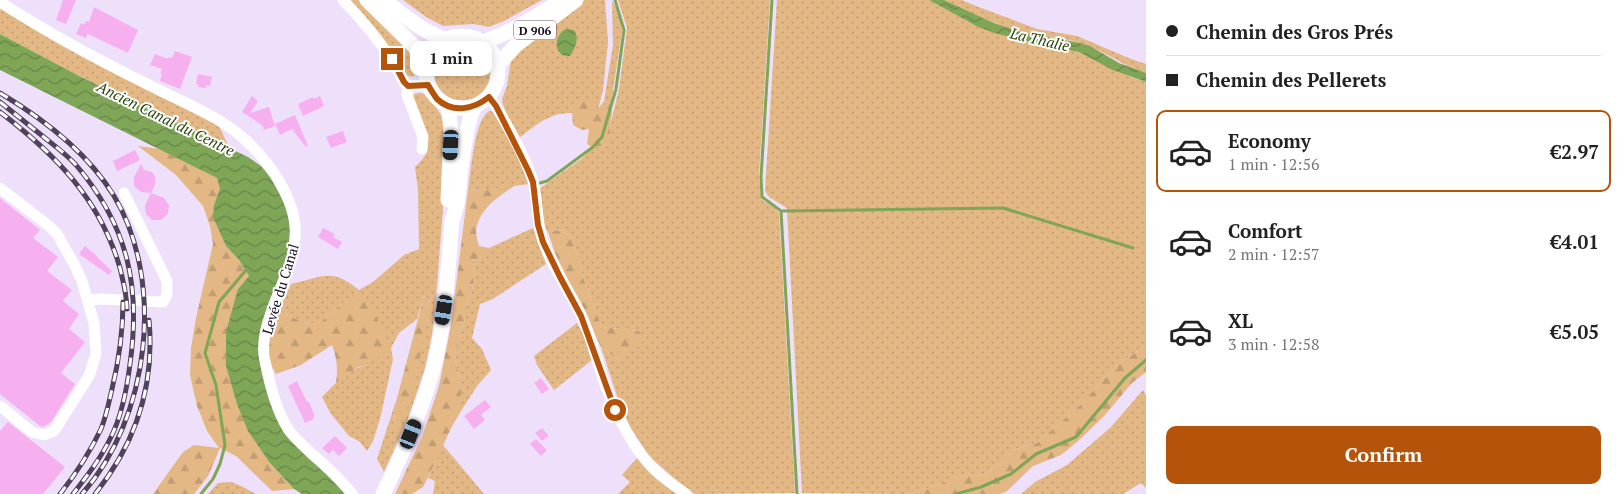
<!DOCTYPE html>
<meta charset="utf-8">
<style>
:root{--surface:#fff;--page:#f2f2f2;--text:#222;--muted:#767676;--line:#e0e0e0;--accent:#b45309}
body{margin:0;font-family:"PT Serif",serif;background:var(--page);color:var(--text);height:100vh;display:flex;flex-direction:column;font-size:19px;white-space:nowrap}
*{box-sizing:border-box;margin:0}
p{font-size:16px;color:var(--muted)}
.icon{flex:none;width:28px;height:28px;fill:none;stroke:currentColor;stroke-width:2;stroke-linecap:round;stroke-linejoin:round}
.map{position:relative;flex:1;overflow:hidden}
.panel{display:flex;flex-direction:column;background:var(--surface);width:475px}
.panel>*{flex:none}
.banner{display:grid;align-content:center;height:110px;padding:0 20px;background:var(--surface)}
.end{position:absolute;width:22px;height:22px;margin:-11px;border:6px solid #b45309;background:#fff;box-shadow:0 0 0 2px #fff}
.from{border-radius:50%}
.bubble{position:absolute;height:35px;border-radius:10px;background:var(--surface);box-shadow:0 2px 12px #0003;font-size:16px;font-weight:700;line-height:35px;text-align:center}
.car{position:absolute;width:15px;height:30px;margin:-15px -8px;border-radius:6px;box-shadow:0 0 4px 1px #0007;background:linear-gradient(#222 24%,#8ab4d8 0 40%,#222 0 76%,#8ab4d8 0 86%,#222 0)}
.banner b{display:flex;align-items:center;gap:18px;height:48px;font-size:19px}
.banner b+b{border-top:1px solid var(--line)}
.banner i{width:12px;height:12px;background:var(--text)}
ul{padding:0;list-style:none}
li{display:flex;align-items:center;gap:15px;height:82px;margin:0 10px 8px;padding:0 10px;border:2px solid transparent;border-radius:10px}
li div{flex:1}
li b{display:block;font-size:19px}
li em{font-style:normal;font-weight:700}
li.on{border-color:var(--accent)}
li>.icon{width:45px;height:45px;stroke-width:1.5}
.primary-button{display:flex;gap:10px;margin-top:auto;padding:10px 20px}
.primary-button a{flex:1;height:58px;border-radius:10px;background:var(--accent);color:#fff;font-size:20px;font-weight:700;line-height:58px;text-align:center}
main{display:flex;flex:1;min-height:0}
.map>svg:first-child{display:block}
.grass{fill:url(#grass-dots)}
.forest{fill:url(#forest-firs)}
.water{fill:url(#water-waves)}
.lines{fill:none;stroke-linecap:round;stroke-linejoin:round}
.stream{stroke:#7fa557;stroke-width:3}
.building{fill:#f7b0ef}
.minor{stroke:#fff;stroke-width:11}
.major{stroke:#fff;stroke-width:15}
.rail-casing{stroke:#50425b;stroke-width:5}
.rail{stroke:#fff;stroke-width:3;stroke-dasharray:9;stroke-linecap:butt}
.route{stroke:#b45309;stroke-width:6}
.labels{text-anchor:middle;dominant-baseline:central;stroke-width:4;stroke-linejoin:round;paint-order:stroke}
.shield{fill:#fff;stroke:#5f5566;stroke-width:1}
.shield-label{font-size:12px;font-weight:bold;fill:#1a0c24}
.street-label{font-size:14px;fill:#1a0c24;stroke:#fff}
.water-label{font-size:15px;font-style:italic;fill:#2a4309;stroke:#fff}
</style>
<main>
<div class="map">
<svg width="1146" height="494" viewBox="0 0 1146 494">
<defs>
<pattern id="grass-dots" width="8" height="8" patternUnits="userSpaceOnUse" patternTransform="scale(1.25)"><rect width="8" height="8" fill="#e3b885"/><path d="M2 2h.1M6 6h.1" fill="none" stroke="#c29d73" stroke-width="1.8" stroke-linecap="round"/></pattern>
<pattern id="forest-firs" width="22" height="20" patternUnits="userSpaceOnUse" patternTransform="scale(1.25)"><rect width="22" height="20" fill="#e3b885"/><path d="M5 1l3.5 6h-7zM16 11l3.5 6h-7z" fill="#c29d73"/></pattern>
<pattern id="water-waves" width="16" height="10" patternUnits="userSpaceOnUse" patternTransform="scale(1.25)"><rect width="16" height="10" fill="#7fa557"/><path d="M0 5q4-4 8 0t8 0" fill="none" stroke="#678548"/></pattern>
</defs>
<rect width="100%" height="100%" fill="#eedffa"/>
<path class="grass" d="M349 0H358C373 14 421 53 416 74L412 77 407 75Z
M403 0H542L504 21 489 27 473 24 443 26 426 17Z
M584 0H605L608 42 603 90 598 110 575 106 572 113C550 112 534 126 518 139L503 105 502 99 507 86 511 60 514 54Z
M618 0H770L759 175 761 199 775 208 779 213 795 493 695 494 678 482 649 456 630 427 619 402 601 347 619 360 639 331 602 327 584 280 572 238 561 230 548 232 543 225 539 189 581 159 593 148 606 145 610 135V126L619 89 627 28Z
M777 0H929L978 27 1079 52 1131 77 1146 82V345L1116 366 1078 407 1037 443 1015 449 1007 458 985 474 953 478 938 485 907 494 802 493 787 208 769 197 765 191Z
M944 0H962L976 6 1037 29 1077 36 1131 59 1146 64V73C1122 66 1103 49 1079 43 1061 37 1041 37 1023 32 995 25 970 12 944 0Z
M612 1C617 8 622 21 622 31L611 104 604 101 613 45Z
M0 7 136 84 219 126 229 147 81 77 0 34Z
M434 72a29 29 0 1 1 58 0a29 29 0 1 1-58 0Z
M419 93 425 94C431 103 440 110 444 121L445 182 436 298 432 335 425 368 409 416 384 472 377 459 397 398 393 427 431 303 424 296 417 319 399 333 391 348 393 359 380 419 373 441 367 451 360 442 349 436 331 414 322 397C335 384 349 368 368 365L359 290 318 324 303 322 279 311 291 284C323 277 331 267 359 290L373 282 404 255 419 249 418 189 415 167C419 163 423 159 426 154 433 141 418 112 413 99L414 94Z
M489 111H493L527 175 529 184 477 191 468 190C471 172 474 120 489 111Z
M533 228 546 264 493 299 480 304 472 338 482 349 491 370 477 386 461 411V385L454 355 466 317V306L472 292 474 273 472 261 491 254 489 248Z
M577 323 585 338 592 360 554 390 537 365 534 356Z
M1143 390 1146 395V488L1141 483 1123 494H1021L1035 482 1067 465 1111 427Z
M443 445 484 494H433L435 481 428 478Z
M637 458 647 469 677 494H618L630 482 622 475Z
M231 482 241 486 256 494H208L218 483Z"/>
<path class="forest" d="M583 99 592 100 598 109 604 101 611 104 612 114 610 126V141L606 145 593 148 587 144 589 129 582 130 573 125 572 113 576 100Z
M138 146 160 149 217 178 220 189 221 233 226 246 239 260 249 276 238 289 270 463 294 489 272 491 236 456 220 448 208 476 194 494H153L183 452 194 445 219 448 207 431 197 406 190 375 191 348 196 318 213 244 210 226 203 206 176 175Z
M516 185C500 195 478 210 476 231 476 236 478 242 479 246L489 248 492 254 472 261 474 273 472 292 466 306V317L454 355 461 385V411L451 428 438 457 423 487 412 494H395L422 437 439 386 451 325 468 190 477 191Z
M561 230 572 238 584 280 602 327 639 331 642 337V343L619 360 601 347 555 253 548 232Z
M359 290 378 320 391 348 368 365 358 367 336 383C338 369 337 358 332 345L301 365 276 374C262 351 270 335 279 311L303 322 318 324Z
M424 296 431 303 412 396 397 431 393 427 397 398Z
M1146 345V372L1132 383 1104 416 1077 442 1061 455 1033 466 1006 492 1000 494H907L938 485 952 478 985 474 1007 458 1015 449 1037 443 1078 407 1116 366Z"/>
<path class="water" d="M929 0H944L994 23 1021 32 1080 43 1090 46 1119 63 1146 73V82L1113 70 1079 52 1035 43 998 34 978 27Z
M566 29 574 30C580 39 575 48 570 56 567 56 563 56 561 54 553 48 557 33 566 29Z
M0 34 81 77 248 157 261 166 271 178 288 210 293 242 265 316 276 410 348 494H302L294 489 270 463 248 431 237 404 226 366V332L238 289 249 276 239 260 226 246 213 217 214 205 220 189 217 178 0 70Z"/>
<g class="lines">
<path class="stream" d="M772 0 761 177 762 197 781 211 797 494
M540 183 547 181 593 147 602 137 616 89 624 30 615 0
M781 211 1003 208 1133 248
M201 494 213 479 220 464 225 445 216 385 205 353 219 302 247 269
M956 494 981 487 1011 474 1036 454 1076 437 1125 378 1146 360"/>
</g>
<path class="building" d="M63 0H76L66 24 56 20Z
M94 7 138 30 128 53 88 34 86 38 76 34 81 23 84 25 86 21 89 22Z
M175 51 192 57 180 89 160 81 162 74 160 73 162 69 150 65 155 54 168 59 169 57 172 58Z
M198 74 212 77 210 86 206 85V88L198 87V84H196Z
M252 96 258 101 250 113 269 107 275 126 264 130 263 126 242 112Z
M320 96 324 106 303 116 298 104 313 97 314 99Z
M295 115 308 146 306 147 292 129 280 135 275 124Z
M343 131 347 142 331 148 326 137Z
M135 150 140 160 117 171 113 161Z
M141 164 144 170 152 172 155 176V185L151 193 164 198 169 205 168 214 161 220H152L146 214 145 205 151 193 141 192 134 186V177Z
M0 198 40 230 33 238 58 257 47 271 72 290 63 301 79 314 69 329 85 342 61 373 75 384 51 422 43 427 40 426 0 394Z
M323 228 335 234 333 237 342 242 338 249 318 237Z
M85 246 97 256V257L112 271 109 275 79 254Z
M541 378 549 389 542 394 534 383Z
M297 381 307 402H309L315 416 313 417 314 419 305 423 288 386Z
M485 400 491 407 481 415 485 420 474 429 464 416Z
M8 422 65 467 43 494H0V431Z
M542 428 549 436 542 441 535 433Z
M335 436 347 448 339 456 333 450 329 454 322 448Z
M536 439 547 450 541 456 530 444Z"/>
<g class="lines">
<path class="minor" d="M343 0C367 25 389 51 404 82L408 86 407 95 423 137 422 149
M0 2C48 33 98 60 149 85 178 100 217 115 242 137 268 159 298 201 295 237 294 259 284 279 276 299 269 318 260 340 265 361 269 382 277 411 288 429 294 438 304 446 312 454 326 466 340 479 352 494
M408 86 428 85
M489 97C504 117 525 157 533 181 538 201 536 221 543 241 552 267 569 290 581 315 592 338 597 363 606 387 616 413 631 445 651 466 659 475 676 487 686 494
M0 188 49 226 57 234 74 264 82 281 94 323 96 354 89 376 54 431 44 435 32 432 0 406
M88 300 102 299 163 302 167 295V281L124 193"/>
<path class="major" d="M367 0 421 53 427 62
M384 0C404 15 423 33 448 40
M426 72a36 36 0 1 1 72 0a36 36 0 1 1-72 0Z
M482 42C509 34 536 17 560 1
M498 65 516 45 576 0
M448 106 451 130 448 200
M383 494C404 450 424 406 436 358 446 313 448 267 452 221 458 206 459 191 460 175 463 153 466 128 474 107"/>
<g class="rail-casing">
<path id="rail" d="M0 93C42 118 88 153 114 196 166 283 149 419 82 494
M0 102C15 114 30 126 45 138 55 146 67 155 76 165 128 226 141 286 130 364 127 388 122 415 111 437 101 458 87 476 73 494
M0 112C55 154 100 199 120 268 123 281 127 295 127 309
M60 494C75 475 90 452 101 429 106 417 109 402 112 389 119 360 123 331 123 302
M95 494C136 443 155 385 149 320"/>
</g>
<use href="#rail" class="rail"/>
</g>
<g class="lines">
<path class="route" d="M392 59 404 82 408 86 428 85C431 90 434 95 437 99 453 114 474 109 489 97L496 106 528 170 533 182 538 225 543 242 560 277 581 316 615 410"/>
</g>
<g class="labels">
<rect class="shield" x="514" y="20.5" width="42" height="19" rx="4"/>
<g class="shield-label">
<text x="535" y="30">D 906</text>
</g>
<g class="street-label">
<text transform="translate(280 289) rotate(-73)">Levée du Canal</text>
</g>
<g class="water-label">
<text transform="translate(1040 39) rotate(13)">La Thalie</text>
<text transform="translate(166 118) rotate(26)">Ancien Canal du Centre</text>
</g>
</g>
</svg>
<i class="end from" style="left:615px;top:410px"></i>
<i class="end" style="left:392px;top:59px"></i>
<div class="bubble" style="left:410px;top:41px;width:82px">1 min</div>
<i class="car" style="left:451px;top:145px;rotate:183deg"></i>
<i class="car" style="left:444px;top:310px;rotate:189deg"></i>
<i class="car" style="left:411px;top:434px;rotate:22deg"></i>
</div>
<section class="panel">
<div class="banner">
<b><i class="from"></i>Chemin des Gros Prés</b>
<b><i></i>Chemin des Pellerets</b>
</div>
<ul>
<li class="on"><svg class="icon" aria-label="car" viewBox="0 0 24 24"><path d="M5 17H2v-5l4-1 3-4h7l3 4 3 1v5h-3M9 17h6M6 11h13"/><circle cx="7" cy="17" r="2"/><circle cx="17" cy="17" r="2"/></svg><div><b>Economy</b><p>1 min · 12:56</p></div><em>€2.97</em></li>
<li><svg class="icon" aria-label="car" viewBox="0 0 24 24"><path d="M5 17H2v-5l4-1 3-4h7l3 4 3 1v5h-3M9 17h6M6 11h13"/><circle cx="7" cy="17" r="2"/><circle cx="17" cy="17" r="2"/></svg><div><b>Comfort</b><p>2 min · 12:57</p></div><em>€4.01</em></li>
<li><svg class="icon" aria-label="car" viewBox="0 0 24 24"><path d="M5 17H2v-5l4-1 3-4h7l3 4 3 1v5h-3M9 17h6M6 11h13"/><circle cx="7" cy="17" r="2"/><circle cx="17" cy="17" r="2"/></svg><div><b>XL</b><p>3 min · 12:58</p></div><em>€5.05</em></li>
</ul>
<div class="primary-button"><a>Confirm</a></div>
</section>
</main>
